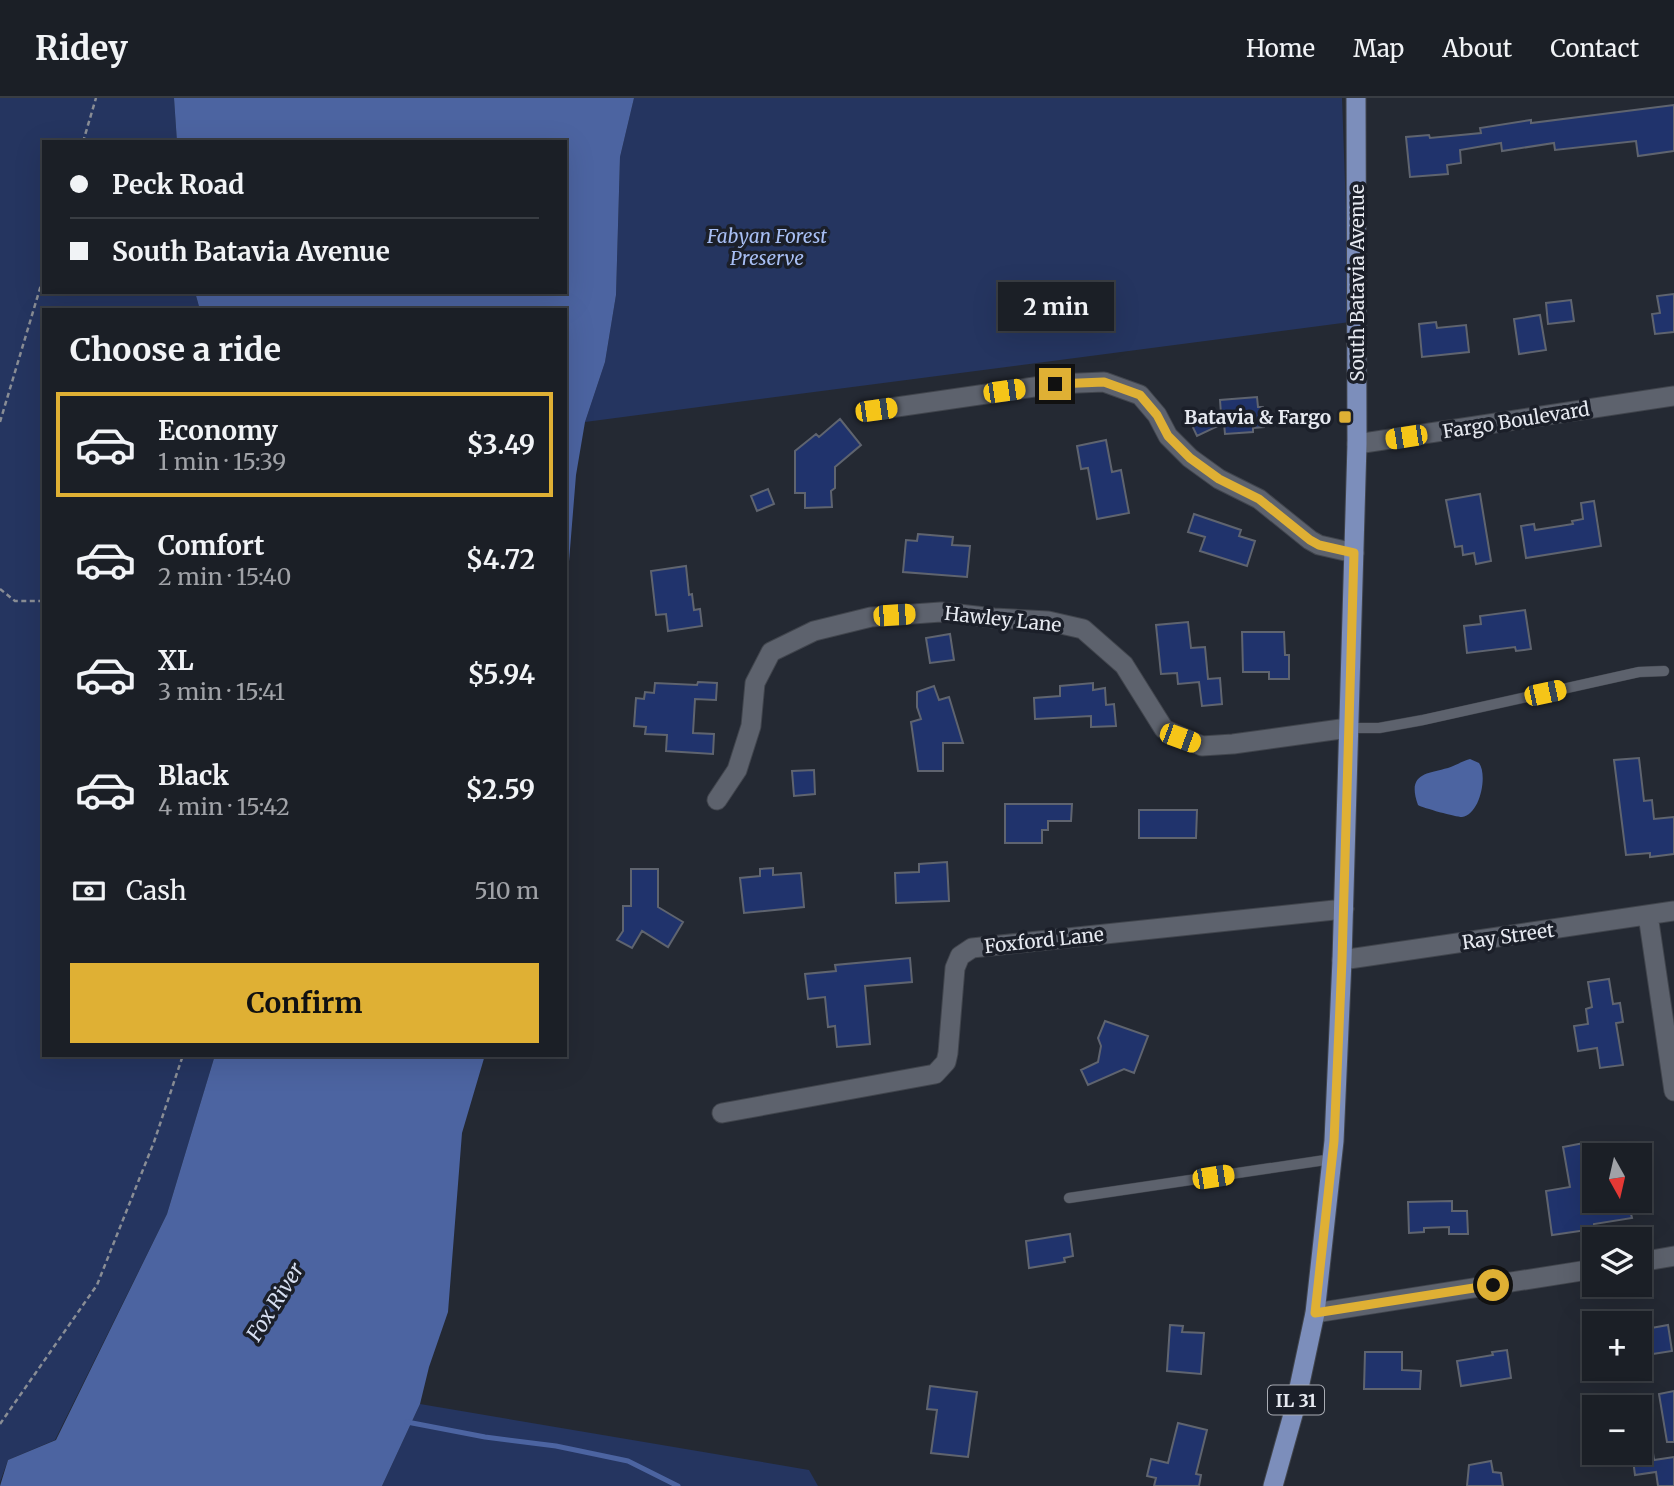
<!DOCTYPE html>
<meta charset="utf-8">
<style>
:root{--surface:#1b1f26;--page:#24272e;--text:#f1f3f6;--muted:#a0a2a7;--line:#393d43;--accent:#dfb034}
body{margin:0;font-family:Merriweather,serif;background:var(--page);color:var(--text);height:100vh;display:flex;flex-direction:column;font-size:26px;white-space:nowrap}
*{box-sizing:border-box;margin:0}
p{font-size:23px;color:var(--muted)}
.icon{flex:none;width:38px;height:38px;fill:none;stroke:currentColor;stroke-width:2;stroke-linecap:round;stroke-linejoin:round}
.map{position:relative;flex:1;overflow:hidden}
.side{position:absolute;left:42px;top:210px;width:525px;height:749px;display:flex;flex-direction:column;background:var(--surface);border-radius:0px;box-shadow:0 7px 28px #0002,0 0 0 2px var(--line)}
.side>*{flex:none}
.banner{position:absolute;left:42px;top:42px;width:525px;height:154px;border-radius:0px;box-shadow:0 7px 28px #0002,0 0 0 2px var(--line);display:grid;align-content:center;height:154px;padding:0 28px;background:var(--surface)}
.needle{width:46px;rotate:172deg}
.fabs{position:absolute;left:1582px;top:1045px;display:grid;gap:14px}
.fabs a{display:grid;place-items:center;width:70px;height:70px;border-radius:0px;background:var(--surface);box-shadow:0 7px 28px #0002,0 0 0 2px var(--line);font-size:35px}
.end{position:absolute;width:32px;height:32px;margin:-16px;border:9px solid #dfb034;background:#111;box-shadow:0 0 0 4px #111}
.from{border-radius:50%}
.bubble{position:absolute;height:49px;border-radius:0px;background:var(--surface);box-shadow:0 7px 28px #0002,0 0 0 2px var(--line);font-size:23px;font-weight:700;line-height:49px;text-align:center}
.car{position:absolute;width:21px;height:42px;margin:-21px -10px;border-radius:9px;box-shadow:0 0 5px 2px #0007;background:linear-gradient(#f5c518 24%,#345 0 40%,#f5c518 0 76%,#345 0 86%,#f5c518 0)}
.banner b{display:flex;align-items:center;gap:24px;height:66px;font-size:26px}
.banner b+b{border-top:2px solid var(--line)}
.banner i{width:18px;height:18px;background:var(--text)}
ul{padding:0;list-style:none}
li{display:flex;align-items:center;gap:21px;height:105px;margin:0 14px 10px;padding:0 14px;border:4px solid transparent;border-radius:0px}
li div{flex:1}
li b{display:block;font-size:26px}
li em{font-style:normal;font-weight:700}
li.selected{border-color:var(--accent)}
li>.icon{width:63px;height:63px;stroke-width:1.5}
h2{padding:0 28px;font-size:32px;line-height:84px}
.pay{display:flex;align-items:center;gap:18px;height:77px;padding:0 28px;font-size:26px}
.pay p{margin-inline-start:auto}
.button{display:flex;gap:14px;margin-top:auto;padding:14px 28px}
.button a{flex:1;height:80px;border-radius:0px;background:var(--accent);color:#111;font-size:28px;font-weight:700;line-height:80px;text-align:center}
header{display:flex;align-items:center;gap:42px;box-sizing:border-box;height:98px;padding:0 35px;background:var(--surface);border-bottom:2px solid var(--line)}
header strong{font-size:33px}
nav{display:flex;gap:38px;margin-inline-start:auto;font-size:24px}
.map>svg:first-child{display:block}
.green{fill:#253560}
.water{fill:#4c64a1}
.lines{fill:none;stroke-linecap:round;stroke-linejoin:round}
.stream{stroke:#4c64a1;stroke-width:5}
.building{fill:#20336c;stroke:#5f646f;stroke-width:2}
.service-casing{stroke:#41454d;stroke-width:11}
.minor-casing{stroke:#41454d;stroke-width:21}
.primary-casing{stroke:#41454d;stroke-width:21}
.path{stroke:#898d95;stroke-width:2.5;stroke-dasharray:5 3.5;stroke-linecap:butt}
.service{stroke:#5d626d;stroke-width:10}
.minor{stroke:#5d626d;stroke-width:19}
.primary{stroke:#7c8ebb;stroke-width:19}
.route{stroke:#dfb034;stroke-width:9}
.poi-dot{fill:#dfb034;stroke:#1b1f29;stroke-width:2.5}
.labels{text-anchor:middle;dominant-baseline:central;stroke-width:7;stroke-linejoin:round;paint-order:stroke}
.shield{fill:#1b1f29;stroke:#a9acb4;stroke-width:2}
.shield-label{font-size:18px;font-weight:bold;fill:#e6e9f0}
.park-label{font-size:19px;font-style:italic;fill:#a8bff4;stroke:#1b1f29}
.street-label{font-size:19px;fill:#e6e9f0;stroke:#1b1f29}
.poi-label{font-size:19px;font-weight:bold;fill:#e6e9f0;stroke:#1b1f29;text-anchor:end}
.water-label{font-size:21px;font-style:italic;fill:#d7dff1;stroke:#1b1f29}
</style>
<header>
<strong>Ridey</strong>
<nav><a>Home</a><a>Map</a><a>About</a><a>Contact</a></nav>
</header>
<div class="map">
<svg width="1674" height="1388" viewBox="0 0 1674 1388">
<rect width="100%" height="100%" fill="#242933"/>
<path class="green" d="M0 0H174L177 44H44V194H195L200 212H44V957H215L167 1116 55 1342 8 1362 0 1384Z
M634 0H1342L1350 224 585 324 605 264 616 197 620 59Z
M420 1306 809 1372 818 1388H382Z"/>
<path class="water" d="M174 0H634L620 59 616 197 605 264 585 324 576 377 565 513V212H200L195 194H565V44H177Z
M1470 661 1479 665C1488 677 1480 717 1462 719 1456 719 1423 710 1418 707 1407 676 1425 676 1448 670 1455 668 1462 663 1470 661Z
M215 957H485L462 1035 448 1214 429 1269 420 1306 382 1388H0L8 1362 56 1342 167 1116Z"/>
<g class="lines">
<path class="stream" d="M407 1324 485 1339 556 1348 628 1363 678 1388"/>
</g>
<path class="building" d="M1674 7V53L1638 58 1636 43 1555 52 1554 45 1502 53 1501 45 1460 52 1461 65 1447 67 1448 76 1410 79 1406 39 1429 37 1430 40 1481 35 1480 30 1531 22V25Z
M1674 196V234L1655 236 1652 216 1660 215 1657 198Z
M1571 202 1574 223 1548 226 1546 205Z
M1540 217 1546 252 1519 256 1514 221Z
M1436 224 1437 230 1466 227 1469 254 1422 259 1419 226Z
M1257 299 1258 309H1263L1264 329 1253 330V334L1225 336 1224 325 1197 338 1190 323 1203 317 1221 316 1220 302Z
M840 321 861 347 835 369V390L831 393 832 409 805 410V395H795V353L816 336 819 339Z
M1106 342 1112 374 1121 372 1129 415 1097 421 1088 370 1081 371 1077 348Z
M768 391 774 406 757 413 751 398Z
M1480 396 1491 463 1476 466 1474 455 1463 457 1462 448 1455 449 1446 402Z
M1594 403 1601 448 1526 460 1521 428 1534 426 1535 432 1573 426 1572 423 1583 421 1581 405Z
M1194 416 1241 432 1239 438 1255 443 1247 468 1200 453 1205 439 1188 434Z
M918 436 953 439 952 447 970 448 967 479 903 474 906 442 917 443Z
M686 468 689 497 692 496 694 512 700 511 702 528 668 533 666 516 656 517 651 473Z
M1525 512 1531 551 1516 553 1515 549 1467 555 1464 528 1481 526 1480 518Z
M1188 524 1191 550 1205 549 1208 581 1220 580 1222 606 1202 608 1199 584 1178 586 1177 575 1161 576 1156 527Z
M1242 534H1284L1285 557H1289V581H1269V574H1243Z
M950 536 954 562 930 565 926 540Z
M698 584 717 585 716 602 695 601 693 635 714 636 713 656 666 653 667 637 645 636 646 629 634 628 636 600 644 601 645 594 654 595 655 585 697 587Z
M1093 585V592L1105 590 1106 607 1114 606 1116 628 1091 629V618L1035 621 1034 600 1060 598V588Z
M934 588 939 602 949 599 963 645H943V673H918L911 624 921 621 917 609V594Z
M1639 660 1644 703 1652 702 1654 721 1674 719V756L1650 759V755L1626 757 1614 662Z
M814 672 815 696 794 698 792 673Z
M1005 706H1072L1071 723H1048V732H1042V745H1005Z
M1139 712H1197L1196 740H1139Z
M947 764 949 803 896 805 895 775 919 774V766Z
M773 770V777L801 775 804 809 744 815 740 780 760 778V771Z
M631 771H658V809L683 824 668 849 642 833 632 850 617 842 623 833V808H631Z
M910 860 912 884 865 888 870 946 837 949 835 928 828 929 825 899 808 901 805 876 836 873 835 867Z
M1609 881 1613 906 1620 905 1623 924 1616 925 1623 967 1600 970 1597 950 1578 953 1574 928 1588 926 1586 911 1592 909 1588 884Z
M1105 923 1148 938 1134 975 1124 971 1088 987 1081 972 1098 964 1101 948 1098 940Z
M1584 1045 1594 1102H1643L1645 1114 1631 1116 1632 1120 1594 1126V1131L1552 1137 1546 1093 1570 1089 1563 1049Z
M1452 1103V1113H1467L1468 1136H1449V1129L1424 1130V1134L1409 1135 1408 1104Z
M1070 1136 1073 1158 1064 1160 1065 1164 1029 1170 1026 1143Z
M1170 1227 1183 1228 1182 1234 1204 1235 1201 1276 1167 1273Z
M1668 1227 1672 1253 1640 1258V1232Z
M1507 1252 1511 1280 1461 1288 1457 1263 1493 1257 1492 1254Z
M1365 1254H1402V1272L1421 1273 1420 1291H1364Z
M930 1288 977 1294 968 1359 931 1355 937 1312 927 1311Z
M1674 1293V1344H1667L1659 1296Z
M1640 1320H1648L1654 1362 1674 1359V1388H1658L1656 1374 1635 1377 1632 1354H1640Z
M1178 1325 1207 1332 1196 1376 1201 1377 1199 1388H1154L1156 1380 1147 1378 1151 1361 1168 1365Z
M1491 1363 1493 1374 1501 1375 1503 1388H1467L1469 1367Z"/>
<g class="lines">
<g class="service-casing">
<path id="service" d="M1348 630H1379L1423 622 1639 574 1664 573
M1069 1100 1332 1061"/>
</g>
<g class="minor-casing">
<path id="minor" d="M876 312 1055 286 1104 284 1140 297 1157 317 1168 338 1190 360 1219 381 1259 401 1310 442 1319 447 1354 455
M1357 346 1674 298
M717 702 737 672 751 628 755 585 771 554 814 533 871 519 941 514 994 520 1048 523 1083 531 1124 567 1164 631 1202 648 1233 646 1348 630
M1648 817 1674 993
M1342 862 1674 813
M722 1015 935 976 946 964 948 955 955 870 960 858 972 850 1344 811
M1640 1164 1674 1158
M1315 1215 1594 1171"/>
</g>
<g class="primary-casing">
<path id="primary" d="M1273 1388 1294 1313 1315 1215 1334 1043 1342 862 1357 346 1356 0"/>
</g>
<path class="path" d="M83 44 96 0
M0 324 44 177
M0 491 15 503H44
M0 1326 97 1187 154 1044 183 957"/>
<use href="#service" class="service"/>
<use href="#minor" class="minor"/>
<use href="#primary" class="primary"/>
</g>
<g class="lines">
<path class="route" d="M1055 286 1104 284 1140 297 1157 317 1168 338 1190 360 1219 381 1259 401 1310 442 1319 447 1354 455 1342 862 1334 1043 1315 1215 1493 1187"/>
</g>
<rect class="poi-dot" x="1338" y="312" width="14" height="14" rx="3.5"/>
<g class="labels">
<rect class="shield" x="1268" y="1287.5" width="56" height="29" rx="5"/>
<g class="shield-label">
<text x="1296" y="1302">IL 31</text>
</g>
<g class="park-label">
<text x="767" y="138">Fabyan Forest<tspan x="767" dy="22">Preserve</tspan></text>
</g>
<g class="street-label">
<text transform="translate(1357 185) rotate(-90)">South Batavia Avenue</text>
<text transform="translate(1516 322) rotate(-9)">Fargo Boulevard</text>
<text transform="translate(1003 521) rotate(6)">Hawley Lane</text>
<text transform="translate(1508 838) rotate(-8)">Ray Street</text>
<text transform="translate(1044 842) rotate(-6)">Foxford Lane</text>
</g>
<g class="poi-label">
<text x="1331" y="319">Batavia &amp; Fargo</text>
</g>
<g class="water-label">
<text transform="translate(275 1204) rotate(-58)">Fox River</text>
</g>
</g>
</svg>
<div class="fabs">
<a><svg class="needle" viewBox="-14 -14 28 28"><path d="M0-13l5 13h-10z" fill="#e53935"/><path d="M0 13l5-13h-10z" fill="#a0a2a7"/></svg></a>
<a><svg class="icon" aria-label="layers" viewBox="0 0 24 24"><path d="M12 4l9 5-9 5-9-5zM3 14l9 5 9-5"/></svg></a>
<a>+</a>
<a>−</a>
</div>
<i class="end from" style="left:1493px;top:1187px"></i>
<i class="end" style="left:1055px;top:286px"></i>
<div class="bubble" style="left:998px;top:184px;width:116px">2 min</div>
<i class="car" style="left:1004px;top:293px;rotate:82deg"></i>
<i class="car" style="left:876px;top:312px;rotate:82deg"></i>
<i class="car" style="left:1406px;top:339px;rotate:261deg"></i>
<i class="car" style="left:894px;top:517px;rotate:86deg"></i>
<i class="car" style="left:1545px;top:595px;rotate:78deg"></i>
<i class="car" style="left:1180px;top:640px;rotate:110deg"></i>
<i class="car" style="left:1213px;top:1079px;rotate:81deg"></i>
<div class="banner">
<b><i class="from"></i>Peck Road</b>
<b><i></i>South Batavia Avenue</b>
</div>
<section class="side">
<h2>Choose a ride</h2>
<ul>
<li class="selected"><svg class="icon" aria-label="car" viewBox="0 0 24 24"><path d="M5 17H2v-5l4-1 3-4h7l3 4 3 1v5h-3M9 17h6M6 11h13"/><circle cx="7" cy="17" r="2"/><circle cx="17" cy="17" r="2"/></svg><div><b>Economy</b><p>1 min · 15:39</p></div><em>$3.49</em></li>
<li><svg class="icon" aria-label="car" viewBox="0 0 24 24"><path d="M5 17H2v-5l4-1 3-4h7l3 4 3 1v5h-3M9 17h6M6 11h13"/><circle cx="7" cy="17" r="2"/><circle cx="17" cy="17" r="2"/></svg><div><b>Comfort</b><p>2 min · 15:40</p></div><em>$4.72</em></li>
<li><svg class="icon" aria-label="car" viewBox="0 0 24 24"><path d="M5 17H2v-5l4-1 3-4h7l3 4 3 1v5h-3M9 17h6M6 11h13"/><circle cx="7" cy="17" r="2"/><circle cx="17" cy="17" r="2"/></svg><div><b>XL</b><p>3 min · 15:41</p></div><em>$5.94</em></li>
<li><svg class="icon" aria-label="car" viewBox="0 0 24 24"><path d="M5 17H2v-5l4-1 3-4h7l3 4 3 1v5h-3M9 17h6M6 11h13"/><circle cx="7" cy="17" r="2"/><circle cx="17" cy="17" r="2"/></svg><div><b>Black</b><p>4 min · 15:42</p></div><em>$2.59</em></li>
</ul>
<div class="pay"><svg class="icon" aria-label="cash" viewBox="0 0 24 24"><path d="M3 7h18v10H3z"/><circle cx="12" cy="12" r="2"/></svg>Cash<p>510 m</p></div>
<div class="button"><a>Confirm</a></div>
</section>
</div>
